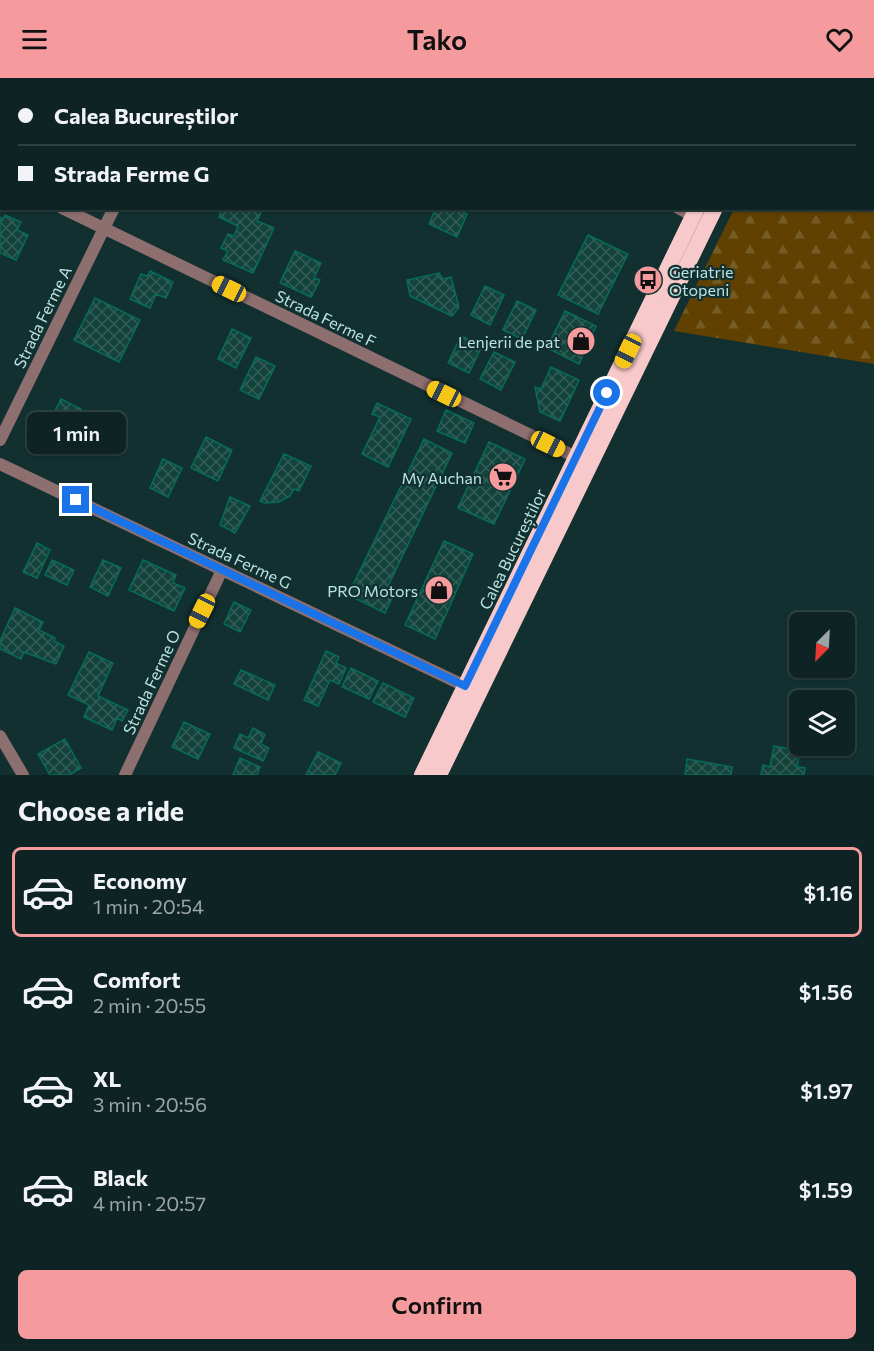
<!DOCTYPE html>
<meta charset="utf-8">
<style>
:root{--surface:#0e2424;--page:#1c3031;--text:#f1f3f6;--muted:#9ba4a6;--line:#2e4141;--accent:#f59b9e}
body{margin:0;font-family:Commissioner,sans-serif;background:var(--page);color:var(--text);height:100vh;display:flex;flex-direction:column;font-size:22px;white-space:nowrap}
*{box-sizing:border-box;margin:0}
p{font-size:20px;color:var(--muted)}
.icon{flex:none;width:33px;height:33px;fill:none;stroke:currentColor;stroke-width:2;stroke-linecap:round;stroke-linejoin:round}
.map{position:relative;height:697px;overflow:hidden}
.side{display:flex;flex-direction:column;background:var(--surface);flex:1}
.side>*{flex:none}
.guide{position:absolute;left:0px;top:0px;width:874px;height:132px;box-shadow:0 2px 4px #0004,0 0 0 2px var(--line);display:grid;align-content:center;height:132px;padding:0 18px;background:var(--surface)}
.needle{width:39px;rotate:204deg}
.tools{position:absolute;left:789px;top:534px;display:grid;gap:12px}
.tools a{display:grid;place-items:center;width:66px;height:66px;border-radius:9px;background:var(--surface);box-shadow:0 2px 4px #0004,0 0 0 2px var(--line);font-size:30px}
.end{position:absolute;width:27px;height:27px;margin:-14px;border:8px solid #1a73e8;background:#fff;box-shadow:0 0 0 3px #fff}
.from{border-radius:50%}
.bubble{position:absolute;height:42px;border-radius:9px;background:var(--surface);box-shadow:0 2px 4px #0004,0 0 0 2px var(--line);font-size:20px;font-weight:600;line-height:42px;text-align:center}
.car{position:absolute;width:18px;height:36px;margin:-18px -9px;border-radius:8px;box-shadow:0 0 4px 2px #0007;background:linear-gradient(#f5c518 24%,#345 0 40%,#f5c518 0 76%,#345 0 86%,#f5c518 0)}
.guide b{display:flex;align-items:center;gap:21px;height:57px;font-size:22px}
.guide b+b{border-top:2px solid var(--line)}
.guide i{width:15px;height:15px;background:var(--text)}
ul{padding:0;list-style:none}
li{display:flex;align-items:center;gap:18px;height:90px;margin:0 12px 9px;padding:0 6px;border:3px solid transparent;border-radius:9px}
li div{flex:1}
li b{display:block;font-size:22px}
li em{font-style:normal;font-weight:600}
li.selected{border-color:var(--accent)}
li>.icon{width:54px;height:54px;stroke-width:1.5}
h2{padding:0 18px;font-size:27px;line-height:72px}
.action{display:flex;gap:12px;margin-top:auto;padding:12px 18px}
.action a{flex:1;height:69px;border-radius:9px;background:var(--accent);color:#111;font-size:24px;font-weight:600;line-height:69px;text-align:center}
header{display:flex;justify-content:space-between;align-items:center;height:78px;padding:0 18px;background:var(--accent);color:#111;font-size:27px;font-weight:600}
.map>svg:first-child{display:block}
.forest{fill:url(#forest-firs)}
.building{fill:url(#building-cross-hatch);stroke:#046c5c;stroke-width:1.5}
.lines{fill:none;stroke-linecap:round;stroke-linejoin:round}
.minor{stroke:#8e6f70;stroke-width:12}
.trunk{stroke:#f8c9ca;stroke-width:16}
.route{stroke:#1a73e8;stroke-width:8}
.labels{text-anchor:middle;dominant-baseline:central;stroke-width:4.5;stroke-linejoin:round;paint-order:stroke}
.poi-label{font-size:16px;fill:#b9e3e4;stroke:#133030;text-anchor:end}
.street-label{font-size:16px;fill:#b9e3e4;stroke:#133030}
</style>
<header><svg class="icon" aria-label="menu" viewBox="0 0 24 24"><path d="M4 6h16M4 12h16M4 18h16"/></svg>Tako<svg class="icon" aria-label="heart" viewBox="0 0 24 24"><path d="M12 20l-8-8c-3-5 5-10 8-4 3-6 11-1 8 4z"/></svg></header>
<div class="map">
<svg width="874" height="697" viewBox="0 0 874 697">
<defs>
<pattern id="forest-firs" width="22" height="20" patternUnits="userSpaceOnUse" patternTransform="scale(1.5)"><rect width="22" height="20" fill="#604101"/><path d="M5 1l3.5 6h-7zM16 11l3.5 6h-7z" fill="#755c26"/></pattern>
<pattern id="building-cross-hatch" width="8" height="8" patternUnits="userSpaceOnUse" patternTransform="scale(1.5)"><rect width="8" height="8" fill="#13433a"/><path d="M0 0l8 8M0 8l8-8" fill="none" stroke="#335e56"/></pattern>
</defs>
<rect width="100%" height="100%" fill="#133030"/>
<path class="forest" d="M799 0H874V286L674 253 734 131 873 130V2L798 1Z"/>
<path class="building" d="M222 130H263L257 143 274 150 253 195 223 182 228 173 221 170 228 156 234 158 238 148 219 139Z
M436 130H456L467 136 457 159 429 146Z
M5 137 21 144 17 152 28 157 16 182 0 175V139L3 141Z
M588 157 628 176 598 236 558 217Z
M295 173 321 185 314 200 320 202 311 219 280 205Z
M150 193 173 204 166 220 156 216 150 230 130 221 141 196 147 198Z
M439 195 443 201 451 199 459 229 452 238 410 218 407 202Z
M485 208 504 217 490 247 471 237Z
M95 220 140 242 119 284 74 262Z
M517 223 536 232 522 261 503 252Z
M565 233 596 248 579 286 547 270Z
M232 251 251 260 236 290 218 281Z
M461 258 482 268 469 295 448 285Z
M494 274 515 284 501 312 480 301Z
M256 279 275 288 259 321 240 312Z
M551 289 579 302 560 343 540 334 535 309 541 311Z
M61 321 81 331 72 351 51 341Z
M377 325 411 341 388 389 362 376 380 339 372 336Z
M446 332 474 345 465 365 437 353Z
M206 359 232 372 218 403 191 390Z
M424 361 452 375 388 508 396 512 385 535 348 517Z
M489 364 525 381 494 446 458 430Z
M284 376 311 388 299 413 294 411 290 418 279 424 265 425 260 423Z
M163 381 182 390 168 419 150 410Z
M230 419 250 428 235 455 220 447Z
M444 463 473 476 435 561 405 547Z
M37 465 50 472 37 500 23 494Z
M52 482 74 492 67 507 45 497Z
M103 482 121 490 108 518 90 509Z
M143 482 176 497 173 505 185 510 174 533 129 512Z
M234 524 251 532 240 554 224 546Z
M15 530 43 544 39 552 55 560 54 563 64 568 56 586 24 574 21 581 0 571V563Z
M326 573 339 579 336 585 346 590 339 606 330 602 318 628 304 622Z
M89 574 113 585 98 618 128 632 122 643 117 640 112 652 84 639 89 627 68 617Z
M351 590 378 603 369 621 342 609Z
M241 592 275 607 268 622 234 606Z
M383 605 414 620 405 639 373 624Z
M184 644 210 656 198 681 172 669Z
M253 650 265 656 261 666 269 670 263 683 234 670 240 656 248 660Z
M65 661 81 690 69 697H50L38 676Z
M774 668 800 673 797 689 805 690 804 697H761L763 687 770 689Z
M318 674 341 685 335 697H306Z
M240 680 260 689 257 697H233Z
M687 681 732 689 731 697H685Z"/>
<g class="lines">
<path class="minor" d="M402 0 405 2
M177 2 178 0
M0 100 2 101
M62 130 576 379
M678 130 693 138
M0 362 114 130
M0 386 465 608
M0 658 23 697
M125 697 222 492"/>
<path class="trunk" d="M759 2 760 0
M778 2 779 0
M422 697 697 130
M439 697 715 130"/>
</g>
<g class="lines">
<path class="route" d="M76 422 465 608 607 315"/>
</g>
<defs>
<g id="bus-disc" transform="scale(1.5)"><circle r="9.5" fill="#f59b9e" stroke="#133030"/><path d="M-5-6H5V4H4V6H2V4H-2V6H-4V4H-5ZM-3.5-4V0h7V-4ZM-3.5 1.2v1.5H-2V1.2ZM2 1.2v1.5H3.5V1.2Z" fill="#111"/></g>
<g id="shop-disc" transform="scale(1.5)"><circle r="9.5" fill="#f59b9e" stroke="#133030"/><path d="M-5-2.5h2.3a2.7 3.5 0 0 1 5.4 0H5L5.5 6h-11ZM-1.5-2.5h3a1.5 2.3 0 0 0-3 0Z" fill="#111"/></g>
<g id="supermarket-disc" transform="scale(1.5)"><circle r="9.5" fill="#f59b9e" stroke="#133030"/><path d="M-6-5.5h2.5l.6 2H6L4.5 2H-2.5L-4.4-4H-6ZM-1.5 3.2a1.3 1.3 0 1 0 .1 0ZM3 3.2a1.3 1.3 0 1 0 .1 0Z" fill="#111"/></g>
</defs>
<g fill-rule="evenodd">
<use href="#bus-disc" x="648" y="202"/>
<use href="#shop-disc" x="581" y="263"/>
<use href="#supermarket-disc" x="503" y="399"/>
<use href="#shop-disc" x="439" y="512"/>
</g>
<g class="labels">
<g class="poi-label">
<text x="669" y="193" text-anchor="start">Geriatrie<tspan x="669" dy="18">Otopeni</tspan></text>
<text x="560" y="263">Lenjerii de pat</text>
<text x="482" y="399">My Auchan</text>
<text x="418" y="512">PRO Motors</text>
</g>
<g class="street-label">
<text transform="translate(42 239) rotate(-64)">Strada Ferme A</text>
<text transform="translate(326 240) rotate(26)">Strada Ferme F</text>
<text transform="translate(512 471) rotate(-64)">Calea Bucureștilor</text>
<text transform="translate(240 482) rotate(25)">Strada Ferme G</text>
<text transform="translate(151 604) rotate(-65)">Strada Ferme O</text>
</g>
</g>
</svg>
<div class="tools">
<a><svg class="needle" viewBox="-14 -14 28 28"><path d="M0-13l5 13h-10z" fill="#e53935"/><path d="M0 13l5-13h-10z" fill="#9ba4a6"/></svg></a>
<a><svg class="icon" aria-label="layers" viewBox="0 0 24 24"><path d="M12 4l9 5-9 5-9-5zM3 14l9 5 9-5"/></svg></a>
</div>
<i class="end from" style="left:607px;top:315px"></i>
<i class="end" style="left:76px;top:422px"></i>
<div class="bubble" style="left:27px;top:334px;width:99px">1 min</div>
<i class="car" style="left:229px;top:211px;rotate:296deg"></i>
<i class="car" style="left:628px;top:273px;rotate:206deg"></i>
<i class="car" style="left:444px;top:316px;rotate:296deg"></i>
<i class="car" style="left:548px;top:366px;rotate:116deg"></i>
<i class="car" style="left:202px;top:533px;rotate:206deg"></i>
<div class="guide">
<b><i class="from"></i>Calea Bucureștilor</b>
<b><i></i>Strada Ferme G</b>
</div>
</div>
<section class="side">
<h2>Choose a ride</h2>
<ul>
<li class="selected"><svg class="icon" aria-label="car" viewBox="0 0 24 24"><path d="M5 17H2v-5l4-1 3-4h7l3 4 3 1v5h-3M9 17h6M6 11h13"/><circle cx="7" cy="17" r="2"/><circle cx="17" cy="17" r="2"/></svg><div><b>Economy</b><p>1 min · 20:54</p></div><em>$1.16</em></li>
<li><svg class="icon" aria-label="car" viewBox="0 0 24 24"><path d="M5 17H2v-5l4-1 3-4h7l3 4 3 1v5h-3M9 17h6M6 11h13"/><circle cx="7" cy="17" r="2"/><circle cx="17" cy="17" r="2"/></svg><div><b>Comfort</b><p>2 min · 20:55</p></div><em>$1.56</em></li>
<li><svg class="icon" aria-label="car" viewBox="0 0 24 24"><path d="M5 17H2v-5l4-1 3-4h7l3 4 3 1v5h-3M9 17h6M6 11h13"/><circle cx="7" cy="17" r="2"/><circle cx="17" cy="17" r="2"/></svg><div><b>XL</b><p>3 min · 20:56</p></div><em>$1.97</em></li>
<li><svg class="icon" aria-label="car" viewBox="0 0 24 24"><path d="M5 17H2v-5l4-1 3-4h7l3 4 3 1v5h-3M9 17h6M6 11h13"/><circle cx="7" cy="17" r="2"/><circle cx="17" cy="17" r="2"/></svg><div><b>Black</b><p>4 min · 20:57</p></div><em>$1.59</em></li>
</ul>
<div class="action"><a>Confirm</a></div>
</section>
